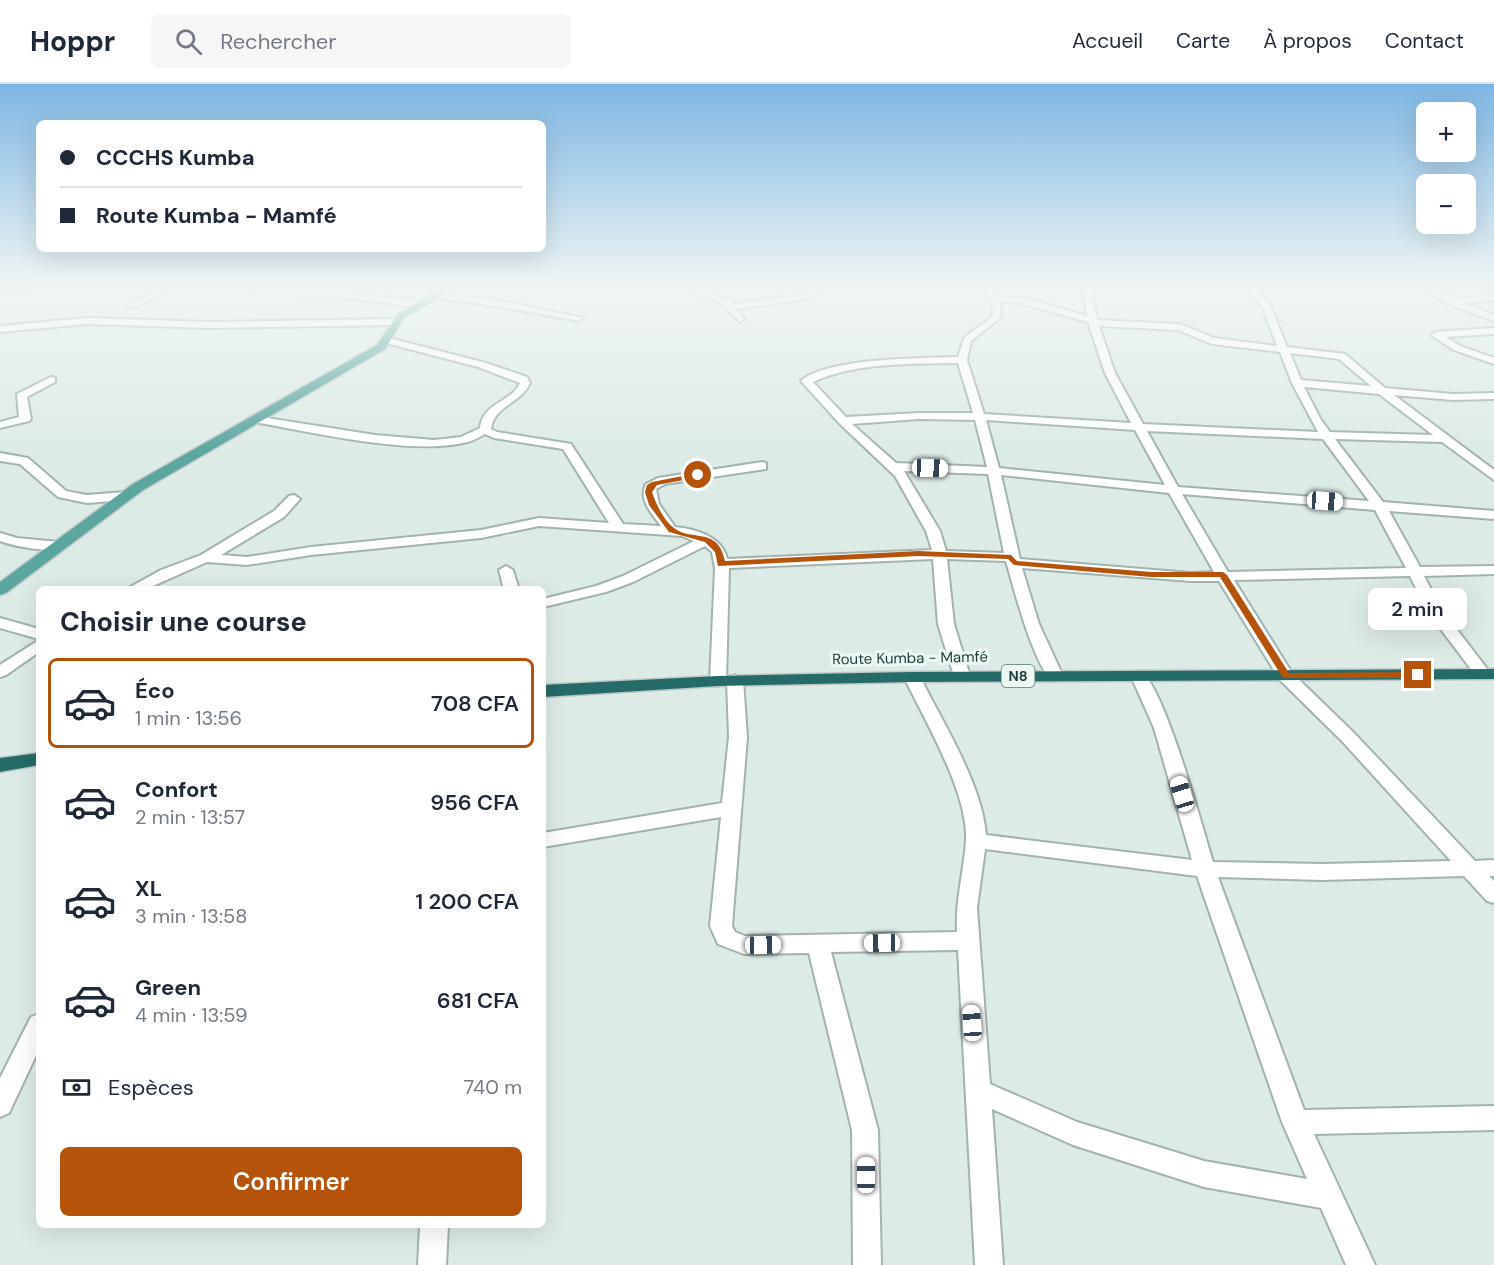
<!DOCTYPE html>
<html lang="fr">
<meta charset="utf-8">
<style>
:root{--surface:#fff;--page:#f6f6f7;--text:#1f2937;--muted:#747a83;--line:#e0e1e3;--accent:#b45309}
body{margin:0;font-family:"DM Sans",sans-serif;background:var(--page);color:var(--text);height:100vh;display:flex;flex-direction:column;font-size:22px;white-space:nowrap}
*{box-sizing:border-box;margin:0}
p{font-size:20px;color:var(--muted)}
.icon{flex:none;width:33px;height:33px;fill:none;stroke:currentColor;stroke-width:2;stroke-linecap:round;stroke-linejoin:round}
.map{position:relative;flex:1;overflow:hidden}
.details{position:absolute;left:36px;top:502px;width:510px;height:642px;display:flex;flex-direction:column;background:var(--surface);border-radius:9px;box-shadow:0 6px 24px #0002}
.details>*{flex:none}
.banner{position:absolute;left:36px;top:36px;width:510px;height:132px;border-radius:9px;box-shadow:0 6px 24px #0002;display:grid;align-content:center;height:132px;padding:0 24px;background:var(--surface)}
.tools{position:absolute;left:1416px;top:18px;display:grid;gap:12px}
.tools a{display:grid;place-items:center;width:60px;height:60px;border-radius:9px;background:var(--surface);box-shadow:0 6px 24px #0002;font-size:30px}
.end{position:absolute;width:27px;height:27px;margin:-14px;border:8px solid #b45309;background:#fff;box-shadow:0 0 0 3px #fff}
.from{border-radius:50%}
.bubble{position:absolute;height:42px;border-radius:9px;background:var(--surface);box-shadow:0 6px 24px #0002;font-size:20px;font-weight:600;line-height:42px;text-align:center}
.car{position:absolute;width:18px;height:36px;margin:-18px -9px;border-radius:8px;box-shadow:0 0 4px 2px #0007;background:linear-gradient(#fff 24%,#345 0 40%,#fff 0 76%,#345 0 86%,#fff 0)}
.banner b{display:flex;align-items:center;gap:21px;height:57px;font-size:22px}
.banner b+b{border-top:2px solid var(--line)}
.banner i{width:15px;height:15px;background:var(--text)}
ul{padding:0;list-style:none}
li{display:flex;align-items:center;gap:18px;height:90px;margin:0 12px 9px;padding:0 12px;border:3px solid transparent;border-radius:9px}
li div{flex:1}
li b{display:block;font-size:22px}
li em{font-style:normal;font-weight:600}
li.on{border-color:var(--accent)}
li>.icon{width:54px;height:54px;stroke-width:1.5}
h2{padding:0 24px;font-size:27px;line-height:72px}
.pay{display:flex;align-items:center;gap:15px;height:66px;padding:0 24px;font-size:22px}
.pay p{margin-inline-start:auto}
.action{display:flex;gap:12px;margin-top:auto;padding:12px 24px}
.action a{flex:1;height:69px;border-radius:9px;background:var(--accent);color:#fff;font-size:24px;font-weight:600;line-height:69px;text-align:center}
header{display:flex;align-items:center;gap:36px;box-sizing:border-box;height:84px;padding:0 30px;background:var(--surface);border-bottom:2px solid var(--line)}
header strong{font-size:28px}
nav{display:flex;gap:33px;margin-inline-start:auto;font-size:21px}
.search{width:420px;height:54px;background:var(--page);display:flex;align-items:center;gap:15px;box-sizing:border-box;padding:0 21px;border-radius:9px;color:var(--muted);font-size:22px}
.map>svg:first-child{display:block}
.lines{fill:none;stroke-linecap:round;stroke-linejoin:round}
.minor-casing{stroke:#a0b3af;stroke-width:4}
.major-casing{stroke:#c0c8c8;stroke-width:3}
.highway-casing{stroke:#c0c8c8;stroke-width:3}
.minor{fill:#fff;fill-rule:evenodd}
.major{fill:#5ca6a0;fill-rule:evenodd}
.highway{fill:#256b69;fill-rule:evenodd}
.route{fill:#b45309}
.labels{text-anchor:middle;dominant-baseline:central;stroke-width:6;stroke-linejoin:round;paint-order:stroke}
.shield{fill:#edf7f4;stroke:#5b7471;stroke-width:1.5}
.shield-label{font-size:14px;font-weight:bold;fill:#1d3c39}
.street-label{font-size:15px;fill:#1d3c39;stroke:#edf7f4}
</style>
<header>
<strong>Hoppr</strong>
<div class="search"><svg class="icon" aria-label="search" viewBox="0 0 24 24"><circle cx="10" cy="10" r="6"/><path d="M15 15l6 6"/></svg>Rechercher</div>
<nav><a>Accueil</a><a>Carte</a><a>À propos</a><a>Contact</a></nav>
</header>
<div class="map">
<svg width="1494" height="1181" viewBox="0 0 1494 1181">
<rect width="100%" height="100%" fill="#ddebe7"/>
<g class="lines">
<g class="minor-casing">
<path id="minor" d="M0 203H53L49 205 0 208Z
M164 203H177L135 223 128 221Z
M238 203 343 208 420 217 424 220 420 223 343 214 255 209Z
M680 203H692L729 216 733 220 805 210 820 203H831L807 215 736 225 744 235 740 238 723 220Z
M982 203H991L998 212 1024 214 1087 232 1083 203H1091L1097 236 1180 240 1214 254 1277 262 1262 222 1245 203H1254L1270 221 1287 263 1345 270 1385 304 1453 310 1494 309V315L1453 316 1394 311 1494 386V396L1442 358 1335 355 1383 418 1494 427V435L1389 427 1420 483 1494 482V490L1424 492 1442 526 1491 590 1489 593H1477L1427 527 1410 492 1234 496 1292 589 1354 649 1475 777 1494 776V792H1489L1494 797V819L1487 817 1464 792 1322 796 1218 793 1304 1026 1494 1022V1046L1314 1050 1375 1181H1346L1321 1124 1204 1103 1073 1061 992 1025 1003 1181H975L958 866 831 868 878 1046 881 1181H853L852 1046 809 869 744 870 718 860 710 842 721 733 543 763V749L722 719 729 653 727 596 735 591 743 596 747 653 732 842 735 848 745 852 957 848C955 817 964 788 966 756 968 708 925 637 904 593L906 589H918L920 593C943 639 982 700 986 751L1192 776 1154 644 1131 592 1139 587C1162 593 1204 749 1213 778L1322 780 1451 777 1342 657 1280 596 1219 497H1191L1022 484 1039 540 1063 592 1055 597C1036 592 1012 498 1006 477L947 475 954 540 970 592 962 597 954 592 938 540 933 475 729 484 726 597 718 602 710 597 715 485 712 468 705 462 633 498 606 508 543 523V515L596 502 623 492 694 457 682 452 539 442 481 454 311 471 247 481 207 478 144 506H125L161 486 201 471 274 427 289 412 294 411 300 415 284 433 221 471 247 473 311 463 481 446 539 434 609 439 563 365 494 354 485 350C478 354 471 358 463 359 407 371 312 348 254 338L248 335 254 332 375 351 434 356 461 353 480 344C483 318 511 319 520 299L478 283 386 259 384 257 389 254 486 279 527 293 530 299C521 320 494 321 491 345L497 348 571 360 623 440 661 442C652 430 638 416 646 400L658 394 762 378 766 379V385L665 400 656 405 659 420 675 443C696 445 723 453 727 475L932 466 926 447 895 392 839 339 801 297C826 274 922 274 958 273L964 254 993 232 992 217ZM1000 217 1023 220 1088 238 1105 289 1131 339 984 330 967 276 971 257 1001 233ZM1099 242 1178 246 1212 260 1280 268 1292 299 1318 348 1143 340 1115 289ZM1290 269 1339 275 1371 302 1301 296ZM958 279 973 329H919L846 333 813 298C856 278 911 280 958 279ZM1304 303 1379 310 1433 351 1330 348 1321 336ZM919 335 975 336 987 383 896 379 852 340ZM986 336 1135 346 1165 401 999 384ZM1147 347 1323 355 1369 417 1178 403ZM904 387 988 390 1004 469 946 467 940 447ZM1001 391 1169 409 1214 488 1191 489 1020 475ZM1182 410 1375 426 1406 484 1228 488ZM985 765 1197 792 1282 1038 1307 1095 1204 1077 1077 1038 990 1000 977 824Z
M1426 203H1435C1453 221 1470 213 1494 210V216L1464 219 1494 231V237L1438 216Z
M435 209 496 216 583 234 579 237 496 222 432 214V210Z
M87 234 209 238 396 235 401 238 396 241 209 244 87 240 0 248V242Z
M1494 244V250L1446 253 1460 262 1494 274V280L1454 266 1431 251 1436 248Z
M51 293 55 294V298L27 313 31 335 29 337 0 344V338L19 333 17 310Z
M0 369 28 374 66 407 87 411 125 408 131 412 125 416 87 419 58 413 20 380 0 377Z
M0 449 17 454 59 458 66 462C57 471 13 462 0 457Z
M506 482 513 486 519 506H504L499 486Z
M0 534 39 545V555L0 544Z
M39 556V568L6 591 0 593V581Z
M39 930V965L9 1029 0 1033V994L31 933Z
M420 1142H448L446 1181H418Z"/>
</g>
<g class="major-casing">
<path id="major" d="M440 203H449L439 214 404 234 385 265 143 406 6 509 0 511V498L133 400 377 261 398 230 432 210Z"/>
</g>
<g class="highway-casing">
<path id="highway" d="M1494 585V595L912 598 718 602 543 613V601L718 592 912 588Z
M39 669V681L0 688V674Z"/>
</g>
<use href="#minor" class="minor"/>
<use href="#major" class="major"/>
<use href="#highway" class="highway"/>
</g>
<linearGradient id="sky" x2="0" y2="1"><stop stop-color="#7db6e2"/><stop offset="0.55" stop-color="#f0f6f4"/><stop offset="1" stop-color="#f0f6f4" stop-opacity="0"/></linearGradient>
<rect width="1494" height="368" fill="url(#sky)"/>
<path class="route" d="M698 389 700 393 657 401 652 408C656 420 664 437 674 444 692 458 718 442 725 477L918 467 1011 471 1017 477 1151 488H1223L1227 491 1289 589 1418 588 1423 591 1418 594H1283L1220 493H1151L1014 481 1008 475 918 472 718 482 715 468 705 458 669 448 649 421 645 408 647 401 652 398Z"/>
<g class="labels">
<rect class="shield" x="1001.5" y="581" width="33" height="22" rx="4.5"/>
<g class="shield-label">
<text x="1018" y="592">N8</text>
</g>
<g class="street-label">
<text transform="translate(910 574) rotate(-1)">Route Kumba - Mamfé</text>
</g>
</g>
</svg>
<div class="tools">
<a>+</a>
<a>−</a>
</div>
<i class="end from" style="left:698px;top:391px"></i>
<i class="end" style="left:1418px;top:591px"></i>
<div class="bubble" style="left:1368px;top:504px;width:99px">2 min</div>
<i class="car" style="left:930px;top:384px;rotate:92deg"></i>
<i class="car" style="left:1325px;top:417px;rotate:94deg"></i>
<i class="car" style="left:1182px;top:710px;rotate:343deg"></i>
<i class="car" style="left:882px;top:859px;rotate:269deg"></i>
<i class="car" style="left:763px;top:861px;rotate:89deg"></i>
<i class="car" style="left:972px;top:939px;rotate:356deg"></i>
<i class="car" style="left:866px;top:1091px;rotate:0deg"></i>
<div class="banner">
<b><i class="from"></i>CCCHS Kumba</b>
<b><i></i>Route Kumba - Mamfé</b>
</div>
<section class="details">
<h2>Choisir une course</h2>
<ul>
<li class="on"><svg class="icon" aria-label="car" viewBox="0 0 24 24"><path d="M5 17H2v-5l4-1 3-4h7l3 4 3 1v5h-3M9 17h6M6 11h13"/><circle cx="7" cy="17" r="2"/><circle cx="17" cy="17" r="2"/></svg><div><b>Éco</b><p>1 min · 13:56</p></div><em>708 CFA</em></li>
<li><svg class="icon" aria-label="car" viewBox="0 0 24 24"><path d="M5 17H2v-5l4-1 3-4h7l3 4 3 1v5h-3M9 17h6M6 11h13"/><circle cx="7" cy="17" r="2"/><circle cx="17" cy="17" r="2"/></svg><div><b>Confort</b><p>2 min · 13:57</p></div><em>956 CFA</em></li>
<li><svg class="icon" aria-label="car" viewBox="0 0 24 24"><path d="M5 17H2v-5l4-1 3-4h7l3 4 3 1v5h-3M9 17h6M6 11h13"/><circle cx="7" cy="17" r="2"/><circle cx="17" cy="17" r="2"/></svg><div><b>XL</b><p>3 min · 13:58</p></div><em>1 200 CFA</em></li>
<li><svg class="icon" aria-label="car" viewBox="0 0 24 24"><path d="M5 17H2v-5l4-1 3-4h7l3 4 3 1v5h-3M9 17h6M6 11h13"/><circle cx="7" cy="17" r="2"/><circle cx="17" cy="17" r="2"/></svg><div><b>Green</b><p>4 min · 13:59</p></div><em>681 CFA</em></li>
</ul>
<div class="pay"><svg class="icon" aria-label="cash" viewBox="0 0 24 24"><path d="M3 7h18v10H3z"/><circle cx="12" cy="12" r="2"/></svg>Espèces<p>740 m</p></div>
<div class="action"><a>Confirmer</a></div>
</section>
</div>
